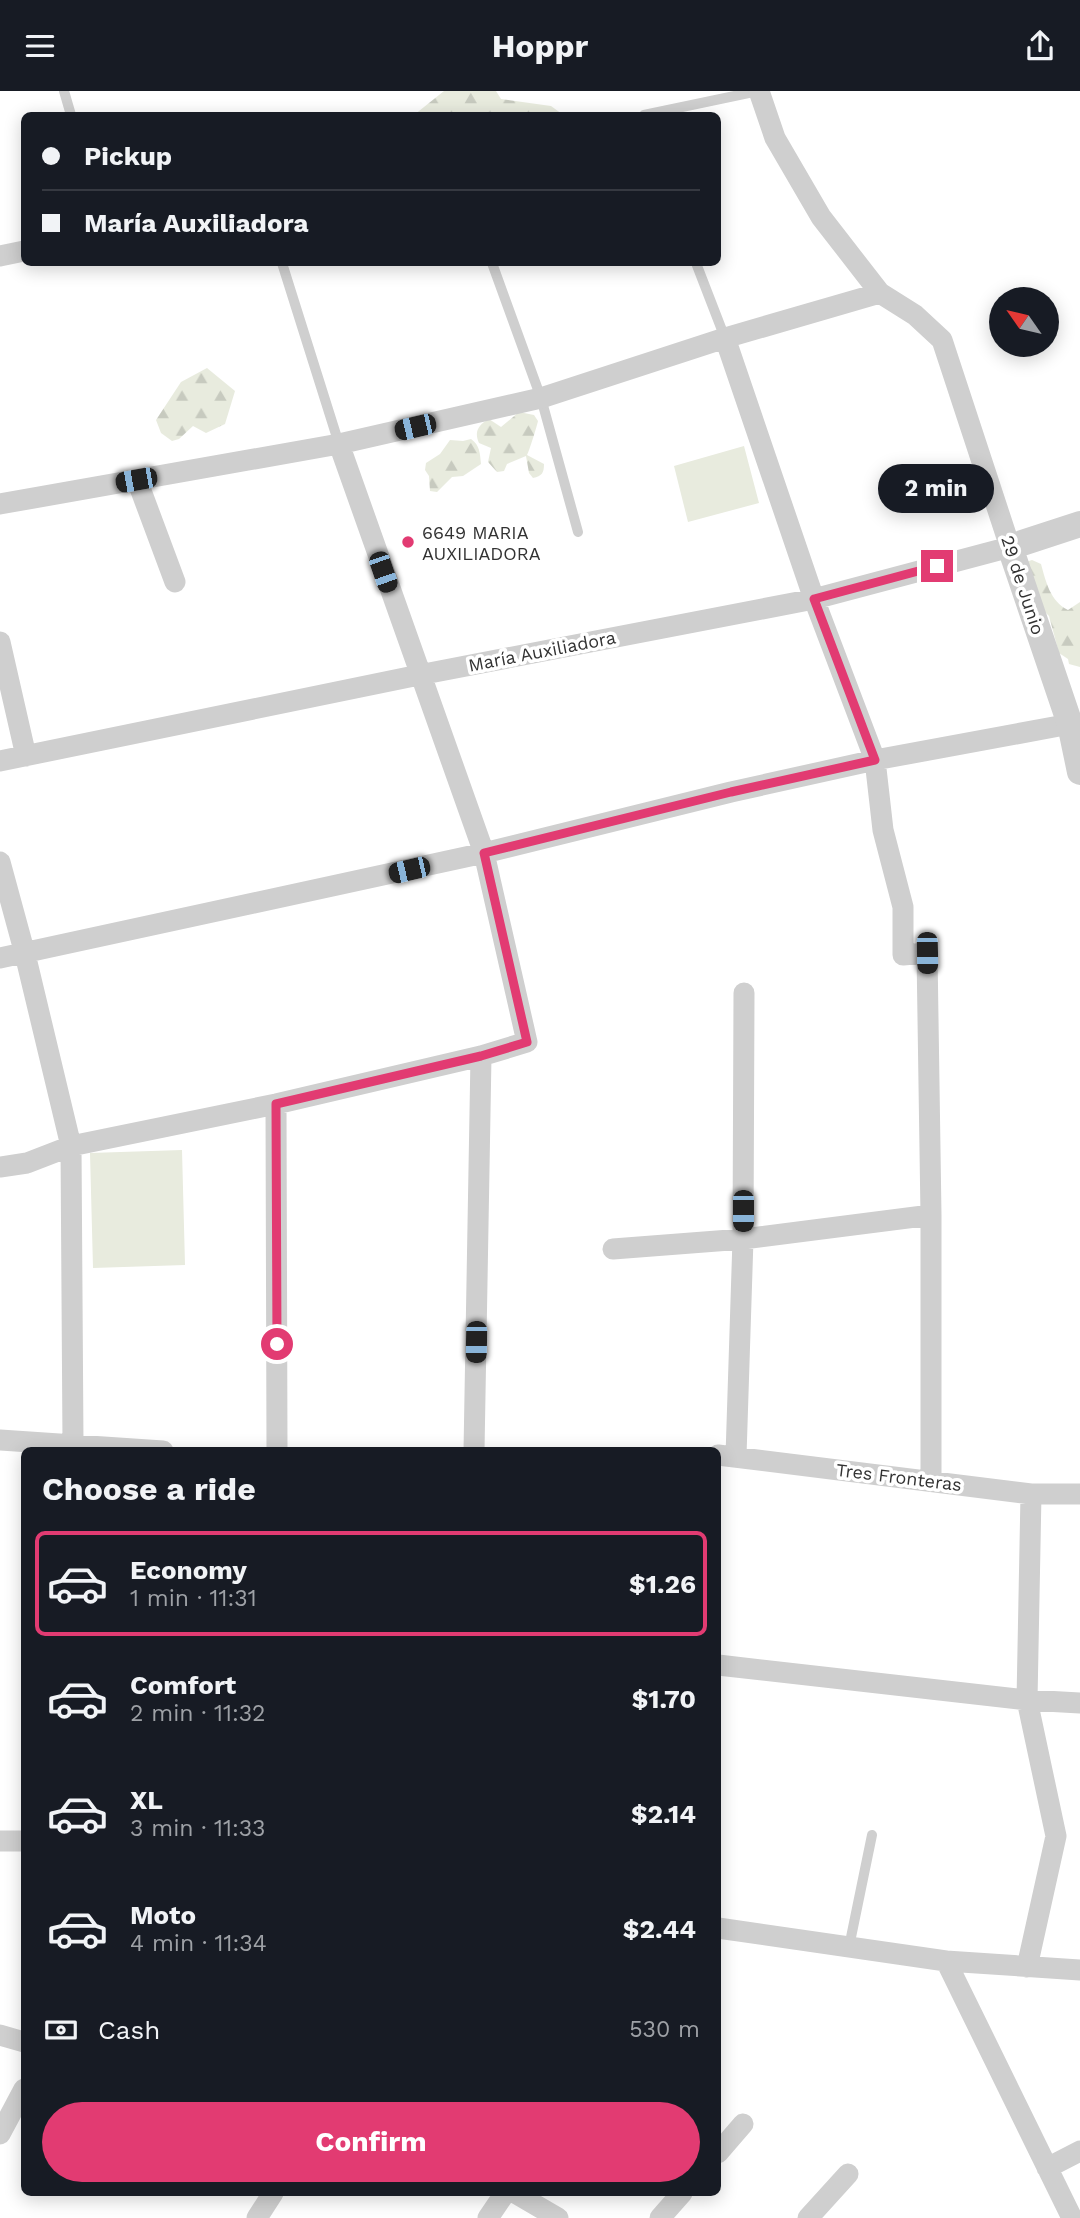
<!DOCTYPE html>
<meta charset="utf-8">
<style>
:root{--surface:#171b24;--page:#20242c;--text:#f1f3f6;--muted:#9ea1a6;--line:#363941;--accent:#e23b72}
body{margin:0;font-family:"Work Sans",sans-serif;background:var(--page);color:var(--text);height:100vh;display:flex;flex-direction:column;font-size:26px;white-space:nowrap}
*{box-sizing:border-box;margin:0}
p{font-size:23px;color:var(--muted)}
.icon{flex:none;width:38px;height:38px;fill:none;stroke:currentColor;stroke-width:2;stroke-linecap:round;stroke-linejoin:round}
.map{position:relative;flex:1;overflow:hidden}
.panel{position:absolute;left:21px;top:1356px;width:700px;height:749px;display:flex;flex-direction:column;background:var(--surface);border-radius:10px;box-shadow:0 4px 18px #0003}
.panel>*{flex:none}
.top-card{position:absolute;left:21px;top:21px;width:700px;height:154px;border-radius:10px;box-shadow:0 4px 18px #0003;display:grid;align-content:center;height:154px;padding:0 21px;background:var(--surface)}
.needle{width:46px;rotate:304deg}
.controls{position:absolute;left:989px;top:196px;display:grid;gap:14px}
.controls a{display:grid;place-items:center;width:70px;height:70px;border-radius:50%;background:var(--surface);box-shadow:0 4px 18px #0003;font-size:35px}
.end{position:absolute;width:32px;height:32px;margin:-16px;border:9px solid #e23b72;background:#fff;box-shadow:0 0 0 4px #fff}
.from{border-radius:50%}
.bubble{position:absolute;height:49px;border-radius:24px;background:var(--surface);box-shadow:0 4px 18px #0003;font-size:23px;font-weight:700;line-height:49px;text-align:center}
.car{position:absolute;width:21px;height:42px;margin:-21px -10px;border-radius:9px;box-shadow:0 0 5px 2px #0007;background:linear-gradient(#222 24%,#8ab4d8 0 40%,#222 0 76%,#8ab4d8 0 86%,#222 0)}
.top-card b{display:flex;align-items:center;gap:24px;height:66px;font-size:26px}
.top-card b+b{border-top:2px solid var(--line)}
.top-card i{width:18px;height:18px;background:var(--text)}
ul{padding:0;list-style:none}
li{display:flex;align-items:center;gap:21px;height:105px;margin:0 14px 10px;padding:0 7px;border:4px solid transparent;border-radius:10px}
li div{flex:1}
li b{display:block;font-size:26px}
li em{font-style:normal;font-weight:700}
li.current{border-color:var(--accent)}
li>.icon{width:63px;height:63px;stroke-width:1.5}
h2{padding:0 21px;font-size:32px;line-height:84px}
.pay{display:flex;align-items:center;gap:18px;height:77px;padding:0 21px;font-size:26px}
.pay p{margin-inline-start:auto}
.primary-button{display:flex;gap:14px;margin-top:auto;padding:14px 21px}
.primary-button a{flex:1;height:80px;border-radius:42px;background:var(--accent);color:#fff;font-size:28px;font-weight:700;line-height:80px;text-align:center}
header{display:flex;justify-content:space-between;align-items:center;height:91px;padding:0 21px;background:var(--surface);font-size:32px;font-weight:700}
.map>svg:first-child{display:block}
.forest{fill:url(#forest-firs)}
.pitch{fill:#e8ebde}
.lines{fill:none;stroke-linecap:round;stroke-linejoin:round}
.service{stroke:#cfcfcf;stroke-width:10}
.minor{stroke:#cfcfcf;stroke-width:21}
.tertiary{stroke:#cfcfcf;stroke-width:26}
.route{stroke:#e23b72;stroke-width:9}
.poi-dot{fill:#e23b72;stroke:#fff;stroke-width:2.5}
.labels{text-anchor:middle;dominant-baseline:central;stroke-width:7;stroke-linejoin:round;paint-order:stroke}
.poi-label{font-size:18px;fill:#323232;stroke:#fff;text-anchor:start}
.street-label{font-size:18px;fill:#323232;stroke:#fff}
</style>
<header><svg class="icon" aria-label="menu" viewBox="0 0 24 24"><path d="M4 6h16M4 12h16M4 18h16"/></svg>Hoppr<svg class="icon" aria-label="share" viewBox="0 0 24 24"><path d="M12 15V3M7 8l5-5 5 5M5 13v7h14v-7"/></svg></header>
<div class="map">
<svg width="1080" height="2127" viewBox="0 0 1080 2127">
<defs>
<pattern id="forest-firs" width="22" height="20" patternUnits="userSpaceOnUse" patternTransform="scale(1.75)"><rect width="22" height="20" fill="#e8ebde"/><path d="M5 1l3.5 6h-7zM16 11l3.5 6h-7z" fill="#c7cabf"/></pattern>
</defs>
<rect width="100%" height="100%" fill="#fff"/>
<path class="forest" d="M444 0H496L501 8 551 15 562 23 414 24Z
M207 277 235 300 225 333 206 342 193 335 179 348 172 350 161 342 156 329 181 291Z
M519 321 534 324 538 330C537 335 529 361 527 364L544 373C544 382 542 385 533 387L529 382 526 365 507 373 504 380 497 381 488 371 491 357 479 352C474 341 478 334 489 328L501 336Z
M471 348C480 354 480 363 481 373L463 385 452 386 437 401 430 400 429 385 425 379 426 372 440 363 450 349 463 350Z
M1032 469 1041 473C1046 491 1050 510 1068 519L1080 511V576L1069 573 1068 568 1059 562 1049 525 1041 517 1026 471Z"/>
<path class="pitch" d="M744 355 759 412 688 431 674 375Z
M182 1059 185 1174 93 1177 90 1062Z"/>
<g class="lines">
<path class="service" d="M64 0 71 24
M644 24 758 0
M282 172 339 353
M492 172 541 307 578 441
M696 172 725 247
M849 1856 872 1744"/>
<path class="minor" d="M0 165 24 160
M725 247 814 508 875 669 883 739 903 816V864L927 862 931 1124V1390
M137 389 175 491
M0 413 339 353 541 307 725 247 880 202
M0 551 26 665
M0 670 419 584 814 508 1010 456 942 249 915 224 880 202 821 126 775 47 759 0
M0 771 25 863 71 1055 73 1352
M0 867 484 762 731 701 875 669 1070 633
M276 1013 277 1360
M0 1076 27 1072 71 1055 276 1013 481 965 527 951 484 762 339 353
M613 1158 743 1148 931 1124
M0 1349 163 1360
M474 1360 481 965
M718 1364 1031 1403H1080
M736 1365 743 1148 744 902
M718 1574 1027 1609 1080 1612
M0 1750H24
M718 1837 946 1870 1072 2127
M946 1870 1080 1879
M1027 1876 1056 1745 1027 1609 1031 1403
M0 1944 24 1951
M0 2043 24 1998
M718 2062 743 2033
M1047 2077 1080 2060
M515 2102 558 2127
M257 2127 273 2102
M488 2127 505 2102
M660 2127 682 2102
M808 2127 848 2083"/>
<path class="tertiary" d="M1080 433 1010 456 1070 633 1080 681"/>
</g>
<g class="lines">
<path class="route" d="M277 1253 276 1013 481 965 527 951 484 762 731 701 875 669 814 508 937 475"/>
</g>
<circle class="poi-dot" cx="408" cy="451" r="7"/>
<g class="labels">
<g class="poi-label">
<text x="422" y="441">6649 MARIA<tspan x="422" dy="21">AUXILIADORA</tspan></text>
</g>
<g class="street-label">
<text transform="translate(1023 494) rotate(72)">29 de Junio</text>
<text transform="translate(542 560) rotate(-11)">María Auxiliadora</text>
<text transform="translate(899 1386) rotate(7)">Tres Fronteras</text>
</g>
</g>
</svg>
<div class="controls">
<a><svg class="needle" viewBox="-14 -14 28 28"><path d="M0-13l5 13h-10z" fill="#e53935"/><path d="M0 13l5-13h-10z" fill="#9ea1a6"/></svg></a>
</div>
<i class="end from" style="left:277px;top:1253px"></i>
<i class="end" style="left:937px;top:475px"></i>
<div class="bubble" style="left:878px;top:373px;width:116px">2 min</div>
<i class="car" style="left:415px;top:336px;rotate:257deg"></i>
<i class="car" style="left:136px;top:389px;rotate:260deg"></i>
<i class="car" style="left:383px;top:481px;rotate:161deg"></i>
<i class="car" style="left:409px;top:779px;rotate:257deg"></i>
<i class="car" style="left:927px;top:862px;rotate:179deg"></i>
<i class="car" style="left:743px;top:1120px;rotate:180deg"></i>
<i class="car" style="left:476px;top:1251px;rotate:181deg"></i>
<div class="top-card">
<b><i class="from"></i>Pickup</b>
<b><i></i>María Auxiliadora</b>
</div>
<section class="panel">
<h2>Choose a ride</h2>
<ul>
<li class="current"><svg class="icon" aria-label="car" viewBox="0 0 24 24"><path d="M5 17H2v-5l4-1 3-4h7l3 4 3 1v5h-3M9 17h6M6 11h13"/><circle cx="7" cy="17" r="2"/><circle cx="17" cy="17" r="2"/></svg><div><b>Economy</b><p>1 min · 11:31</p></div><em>$1.26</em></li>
<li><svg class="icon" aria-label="car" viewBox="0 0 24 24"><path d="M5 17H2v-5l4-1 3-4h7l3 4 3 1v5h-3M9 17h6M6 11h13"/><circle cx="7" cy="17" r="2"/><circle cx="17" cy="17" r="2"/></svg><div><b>Comfort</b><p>2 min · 11:32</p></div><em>$1.70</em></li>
<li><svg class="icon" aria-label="car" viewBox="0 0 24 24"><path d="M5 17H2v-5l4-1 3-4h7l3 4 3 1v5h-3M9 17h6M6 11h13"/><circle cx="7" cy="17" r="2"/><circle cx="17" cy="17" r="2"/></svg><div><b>XL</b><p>3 min · 11:33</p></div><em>$2.14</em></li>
<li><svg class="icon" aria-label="car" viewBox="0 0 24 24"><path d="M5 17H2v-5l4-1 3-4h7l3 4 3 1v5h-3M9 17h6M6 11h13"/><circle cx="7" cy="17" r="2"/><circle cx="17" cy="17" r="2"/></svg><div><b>Moto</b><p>4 min · 11:34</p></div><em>$2.44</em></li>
</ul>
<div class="pay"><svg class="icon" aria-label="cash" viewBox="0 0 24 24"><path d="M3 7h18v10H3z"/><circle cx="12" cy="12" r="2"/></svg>Cash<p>530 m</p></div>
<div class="primary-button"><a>Confirm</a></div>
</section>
</div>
